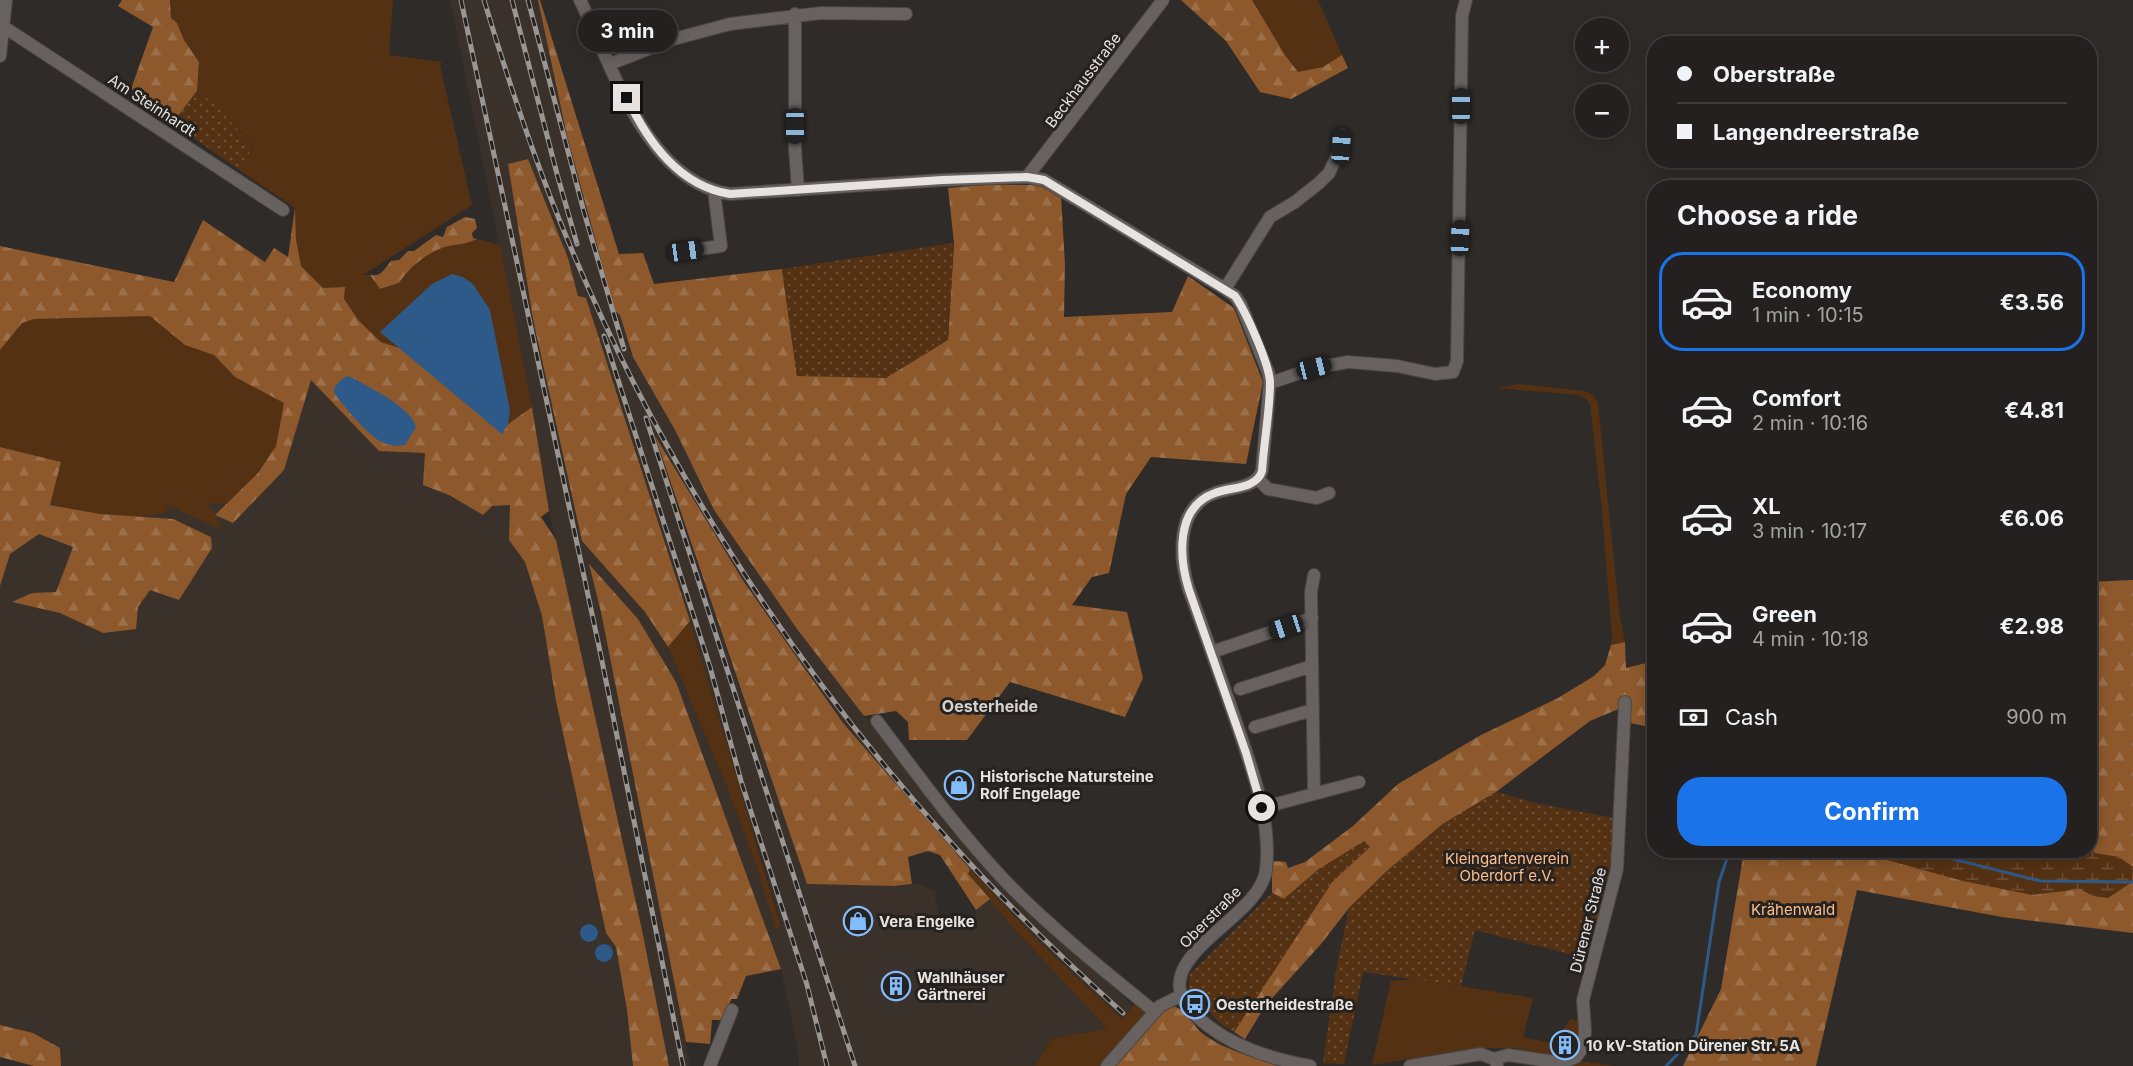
<!DOCTYPE html>
<meta charset="utf-8">
<style>
:root{--surface:#23201f;--page:#2f2d2c;--text:#f1f3f6;--muted:#a3a3a4;--line:#403e3d;--accent:#1a73e8}
body{margin:0;font-family:Inter,sans-serif;background:var(--page);color:var(--text);height:100vh;display:flex;flex-direction:column;font-size:22px;white-space:nowrap}
*{box-sizing:border-box;margin:0}
p{font-size:20px;color:var(--muted)}
.icon{flex:none;width:33px;height:33px;fill:none;stroke:currentColor;stroke-width:2;stroke-linecap:round;stroke-linejoin:round}
.map{position:relative;flex:1;overflow:hidden}
.drawer{position:absolute;left:1647px;top:180px;width:450px;height:678px;display:flex;flex-direction:column;background:var(--surface);border-radius:24px;box-shadow:0 3px 15px #0003,0 0 0 2px var(--line)}
.drawer>*{flex:none}
.banner{position:absolute;left:1647px;top:36px;width:450px;height:132px;border-radius:24px;box-shadow:0 3px 15px #0003,0 0 0 2px var(--line);display:grid;align-content:center;height:132px;padding:0 30px;background:var(--surface)}
.controls{position:absolute;left:1575px;top:18px;display:grid;gap:12px}
.controls a{display:grid;place-items:center;width:54px;height:54px;border-radius:50%;background:var(--surface);box-shadow:0 3px 15px #0003,0 0 0 2px var(--line);font-size:30px}
.end{position:absolute;width:27px;height:27px;margin:-14px;border:8px solid #e6e3e1;background:#111;box-shadow:0 0 0 3px #111}
.from{border-radius:50%}
.bubble{position:absolute;height:42px;border-radius:21px;background:var(--surface);box-shadow:0 3px 15px #0003,0 0 0 2px var(--line);font-size:20px;font-weight:700;line-height:42px;text-align:center}
.car{position:absolute;width:18px;height:36px;margin:-18px -9px;border-radius:8px;box-shadow:0 0 4px 2px #0007;background:linear-gradient(#222 24%,#8ab4d8 0 40%,#222 0 76%,#8ab4d8 0 86%,#222 0)}
.banner b{display:flex;align-items:center;gap:21px;height:57px;font-size:22px}
.banner b+b{border-top:2px solid var(--line)}
.banner i{width:15px;height:15px;background:var(--text)}
ul{padding:0;list-style:none}
li{display:flex;align-items:center;gap:18px;height:99px;margin:0 12px 9px;padding:0 18px;border:3px solid transparent;border-radius:24px}
li div{flex:1}
li b{display:block;font-size:22px}
li em{font-style:normal;font-weight:700}
li.on{border-color:var(--accent)}
li>.icon{width:54px;height:54px;stroke-width:1.5}
h2{padding:0 30px;font-size:27px;line-height:72px}
.pay{display:flex;align-items:center;gap:15px;height:66px;padding:0 30px;font-size:22px}
.pay p{margin-inline-start:auto}
.cta{display:flex;gap:12px;margin-top:auto;padding:12px 30px}
.cta a{flex:1;height:69px;border-radius:24px;background:var(--accent);color:#fff;font-size:24px;font-weight:700;line-height:69px;text-align:center}
.map>svg:first-child{display:block}
.built{fill:#3a312a;fill-rule:evenodd}
.green{fill:#553113}
.forest{fill:url(#forest-firs)}
.wetland{fill:url(#wetland-marsh)}
.garden{fill:url(#garden-dots)}
.water{fill:#2d5a89}
.lines{fill:none;stroke-linecap:round;stroke-linejoin:round}
.stream{stroke:#2d5a89;stroke-width:3}
.minor-casing{stroke:#494643;stroke-width:14}
.minor{stroke:#67625f;stroke-width:12}
.rail-casing{stroke:#9a9694;stroke-width:5}
.rail{stroke:#25221f;stroke-width:3;stroke-dasharray:9;stroke-linecap:butt}
.route{stroke:#e6e3e1;stroke-width:8}
.labels{text-anchor:middle;dominant-baseline:central;stroke-width:6;stroke-linejoin:round;paint-order:stroke}
.street-label{font-size:15px;fill:#e6e3e1;stroke:#25221f}
.poi-label{font-size:15px;font-weight:bold;fill:#e6e3e1;stroke:#25221f;text-anchor:start}
.park-label{font-size:15px;fill:#fdbd8d;stroke:#25221f}
.neighbourhood-label{font-size:16px;font-weight:bold;fill:#d7d2ce;stroke:#25221f}
</style>
<div class="map">
<svg width="2133" height="1066" viewBox="0 0 2133 1066">
<defs>
<pattern id="forest-firs" width="22" height="20" patternUnits="userSpaceOnUse" patternTransform="scale(1.5)"><rect width="22" height="20" fill="#8d582c"/><path d="M5 1l3.5 6h-7zM16 11l3.5 6h-7z" fill="#9d704a"/></pattern>
<pattern id="wetland-marsh" width="20" height="14" patternUnits="userSpaceOnUse" patternTransform="scale(1.5)"><rect width="20" height="14" fill="#553113"/><path d="M1 5h8M5 5V1M11 12h8M15 12V8" fill="none" stroke="#6d4f35"/></pattern>
<pattern id="garden-dots" width="8" height="8" patternUnits="userSpaceOnUse" patternTransform="scale(1.5)"><rect width="8" height="8" fill="#553113"/><path d="M2 2h.1M6 6h.1" fill="none" stroke="#6d4f35" stroke-width="1.8" stroke-linecap="round"/></pattern>
</defs>
<rect width="100%" height="100%" fill="#2f2b29"/>
<path class="built" d="M450 0H538L567 136 633 357 675 430 714 510 797 629 864 716 1013 892 1133 1006 1122 1019 1043 946 965 864 843 723 744 582 657 439 677 505 807 884 894 886 921 884 935 891 937 909 943 923 952 928H973L976 910 990 899 1015 930 1106 1027 1100 1030 1051 1039 1035 1066H799L797 1044 781 969 676 682 638 619 590 565 601 612 690 1066H669L642 930 549 511 532 407ZM528 159 568 258 578 296 586 299 690 621 738 786 767 874 781 927 776 929 754 860 728 790 668 647 645 612 508 164Z
M0 246 537 452 521 537 525 562 542 616 556 701 606 932 616 947 627 1010 633 1066H34L0 1057Z"/>
<path class="green" d="M170 0H393L389 55 442 62 440 65 472 205 363 275H370L380 289 399 283C409 267 430 250 449 246 461 244 465 244 477 239L500 245 532 407 508 424 424 356 381 342 359 321 344 299V287L323 288 301 266 296 239 295 208 239 170 253 146 216 105 197 91 199 62 184 40 177 23 171 18Z
M1252 0H1318L1342 55 1323 67 1298 72 1285 55Z
M150 316 185 345 214 355 235 377 284 403 276 446 258 473 225 504 208 503 221 525 219 528 169 506 165 513C126 522 88 512 50 504L61 462 0 447V350L22 323 34 319Z
M1519 384 1584 391 1593 395 1598 403 1619 611 1625 642 1611 645 1612 637 1602 511 1590 404 1586 399 1579 395 1498 388Z
M690 621 781 927 776 929 754 860 728 790 668 647Z
M970 869 1043 946 1122 1019 1137 1001C1143 1007 1146 1010 1143 1019L1100 1066H1035L1051 1039 1100 1030 1106 1027 1015 930 968 874Z
M1415 979 1533 998 1523 1037 1556 1044 1570 1019 1581 1022 1574 1052 1580 1061 1615 1066H1555L1550 1055 1513 1048H1479L1372 1065 1391 981Z"/>
<path class="forest" d="M122 0H170L171 18 177 23 184 40 199 62 197 91 173 123 131 89 153 27 118 6Z
M538 0H540L619 254 643 253 654 284 782 269 797 376 948 340 954 243 948 188 983 185H1039L1061 196 1065 264 1064 317 1172 312 1188 276 1234 308 1263 382 1246 464 1151 457 1126 494 1109 573 1092 577 1072 605 1127 612 1143 678 1125 717 1010 682 967 740H909L908 722 896 711 864 716 797 629 714 510 675 430 633 357 620 315 615 311 567 136Z
M1181 0H1252L1285 55 1298 72 1323 67 1342 55 1348 68 1291 99 1260 92 1226 41Z
M528 159 568 258 578 296 586 298 690 621 668 647 645 612 582 541 533 319 508 164Z
M295 208 296 239 301 266 323 288 345 287 344 299 359 321 381 342 424 356 508 424 532 407 549 511 541 517 556 540 642 930 669 1066H633L627 1010 616 947 606 933 556 701 542 616 525 562 509 540 510 505 492 506 483 515 449 495 423 485 425 453 379 451 311 380 284 470 233 523 215 515 258 473 276 446 284 403 235 377 214 355 185 345 150 316 34 319 22 323 0 350V246L174 282 203 220 265 262 274 248 288 257Z
M465 217 475 219 477 228 472 233 473 238 477 239C465 244 461 244 449 246 430 250 409 267 399 283L380 289 370 275C382 277 384 269 391 261L399 260 408 251H414L436 235 443 237 447 227Z
M655 436 744 582 843 723 970 869 968 874 990 899 976 910 940 855 928 851 908 857 912 884 894 886 807 884Z
M0 447 61 462 50 505 100 514 173 519 211 537 212 548 179 600 150 590 138 607 136 629 103 633 60 613 12 602 32 593 56 592 73 547 39 534 10 554 0 586Z
M589 564 638 619 676 682 781 969 746 976 737 999H731L725 1020H712L710 1044 686 1042 601 612Z
M2133 580V933L2002 917 1857 890 1816 1066H1683L1721 989 1744 851 2090 850V582Z
M1625 642 1626 668 1654 661V728L1630 723 1621 708 1590 721 1496 792 1443 824 1388 870 1349 908 1321 944 1265 1006 1245 1039 1234 1032 1332 882 1369 847 1364 842 1319 869 1284 899 1272 893V861L1286 862 1288 868 1305 862 1353 826 1398 784 1481 735 1558 698 1594 676 1605 665 1611 645Z
M1172 1005C1192 1014 1191 1026 1206 1036 1227 1051 1255 1057 1279 1066H1113L1163 1011Z
M0 1025 33 1033 60 1048 61 1066H34L0 1057Z"/>
<path class="wetland" d="M2090 847 2095 853 2119 857 2133 867 2132 882 2108 898 2093 896 2080 889 2032 895 1963 881 1854 851 2090 850Z"/>
<path class="garden" d="M197 91 216 105 253 147 239 170 173 123Z
M954 243 948 340 886 378 797 376 782 269Z
M1496 792 1540 804 1614 818 1613 860 1608 885H1605L1604 890 1606 891 1589 959 1475 930 1461 986 1363 972 1344 1064 1323 1063 1337 965 1349 908 1388 870 1443 824Z
M1364 841 1370 847 1332 882 1234 1032 1222 1025 1188 990 1190 974 1272 893 1284 899 1319 869Z"/>
<path class="water" d="M452 274 463 277 473 284 490 310 510 410 508 424 502 434 380 332 432 284Z
M346 376 353 378C371 389 410 406 416 427L405 445C399 446 392 446 386 444 369 438 345 407 334 393L335 386Z
M580 933a9 9 0 1 1 18 0a9 9 0 1 1-18 0Z
M595 953a9 9 0 1 1 18 0a9 9 0 1 1-18 0Z"/>
<g class="lines">
<path class="stream" d="M1917 850 2040 881 2133 882
M1666 1066 1696 1035 1719 882 1730 850"/>
<g class="minor-casing">
<path id="minor" d="M580 0C612 66 647 182 730 194L942 180 1027 177 1044 180 1225 289 1235 296 1241 305 1268 372 1270 381 1262 470C1257 489 1230 487 1215 493 1175 507 1179 558 1189 590 1205 633 1220 676 1235 719 1251 767 1272 819 1266 870 1260 921 1137 959 1195 1015 1227 1045 1267 1058 1310 1066
M795 14V149L798 190
M4 27 283 210
M0 56 6 0
M610 64 674 39 730 24 821 13 906 14
M1027 177 1163 0
M686 251 721 246 714 191
M1225 289 1270 217 1295 202 1319 183 1329 173 1341 147 1342 135
M1270 381H1276L1314 368 1348 362 1397 366 1435 374 1453 372 1457 361 1462 16 1466 0
M1258 479 1268 489 1317 498 1329 493
M1314 575 1311 592 1314 794
M1212 652 1312 618
M1240 689 1312 666
M877 721C920 778 963 838 1013 889 1057 933 1106 972 1155 1012
M1255 727 1312 710
M1261 808 1359 782
M1494 1059 1508 1055 1562 1063 1576 1057 1584 1046 1585 1030 1583 1000 1617 869 1625 702
M710 1066 732 1010
M1107 1066 1160 1006 1180 996
M1410 1066 1481 1054 1494 1059 1497 1064"/>
</g>
<use href="#minor" class="minor"/>
<g class="rail-casing">
<path id="rail" d="M461 0 601 656 683 1066
M484 0C508 80 534 159 566 236 658 459 792 667 954 846 1007 905 1064 960 1123 1013
M512 0 557 174 577 244
M528 0 584 212 624 349
M604 336 710 667 741 781 807 985 827 1066
M646 418 855 1066"/>
</g>
<use href="#rail" class="rail"/>
</g>
<g class="lines">
<path class="route" d="M627 98C648 142 679 186 730 194L942 180 1027 177 1044 180 1235 296C1246 312 1269 363 1270 382 1270 411 1264 441 1262 471 1257 489 1230 487 1215 493 1175 507 1179 558 1189 590L1246 753 1262 808"/>
</g>
<defs>
<g id="shop-ring" transform="scale(1.5)"><circle r="9.5" fill="#25221f" stroke="#83bcfb" stroke-width="1.5"/><path d="M-5-2.5h2.3a2.7 3.5 0 0 1 5.4 0H5L5.5 6h-11ZM-1.5-2.5h3a1.5 2.3 0 0 0-3 0Z" fill="#83bcfb"/></g>
<g id="building-ring" transform="scale(1.5)"><circle r="9.5" fill="#25221f" stroke="#83bcfb" stroke-width="1.5"/><path d="M-4-6H4V6H1V3H-1V6H-4ZM-2.5-4.3h1.7v1.8h-1.7ZM.8-4.3h1.7v1.8H.8ZM-2.5-1h1.7V.8h-1.7ZM.8-1h1.7V.8H.8Z" fill="#83bcfb"/></g>
<g id="bus-ring" transform="scale(1.5)"><circle r="9.5" fill="#25221f" stroke="#83bcfb" stroke-width="1.5"/><path d="M-5-6H5V4H4V6H2V4H-2V6H-4V4H-5ZM-3.5-4V0h7V-4ZM-3.5 1.2v1.5H-2V1.2ZM2 1.2v1.5H3.5V1.2Z" fill="#83bcfb"/></g>
</defs>
<g fill-rule="evenodd">
<use href="#shop-ring" x="959" y="785"/>
<use href="#shop-ring" x="858" y="921"/>
<use href="#building-ring" x="896" y="986"/>
<use href="#bus-ring" x="1195" y="1004"/>
<use href="#building-ring" x="1565" y="1045"/>
</g>
<g class="labels">
<g class="street-label">
<text transform="translate(1083 80) rotate(-53)">Beckhausstraße</text>
<text transform="translate(152 105) rotate(33)">Am Steinhardt</text>
<text transform="translate(1210 917) rotate(-45)">Oberstraße</text>
<text transform="translate(1588 920) rotate(-76)">Dürener Straße</text>
</g>
<g class="poi-label">
<text x="980" y="776">Historische Natursteine<tspan x="980" dy="17">Rolf Engelage</tspan></text>
<text x="879" y="921">Vera Engelke</text>
<text x="917" y="977">Wahlhäuser<tspan x="917" dy="17">Gärtnerei</tspan></text>
<text x="1216" y="1004">Oesterheidestraße</text>
<text x="1586" y="1045">10 kV-Station Dürener Str. 5A</text>
</g>
<g class="park-label">
<text x="1507" y="858">Kleingartenverein<tspan x="1507" dy="17">Oberdorf e.V.</tspan></text>
<text x="1793" y="909">Krähenwald</text>
</g>
<g class="neighbourhood-label">
<text x="990" y="706">Oesterheide</text>
</g>
</g>
</svg>
<div class="controls">
<a>+</a>
<a>−</a>
</div>
<i class="end from" style="left:1262px;top:808px"></i>
<i class="end" style="left:627px;top:98px"></i>
<div class="bubble" style="left:578px;top:10px;width:99px">3 min</div>
<i class="car" style="left:1461px;top:106px;rotate:0deg"></i>
<i class="car" style="left:795px;top:126px;rotate:180deg"></i>
<i class="car" style="left:1341px;top:147px;rotate:4deg"></i>
<i class="car" style="left:1460px;top:238px;rotate:2deg"></i>
<i class="car" style="left:686px;top:251px;rotate:82deg"></i>
<i class="car" style="left:1314px;top:368px;rotate:76deg"></i>
<i class="car" style="left:1286px;top:627px;rotate:252deg"></i>
<div class="banner">
<b><i class="from"></i>Oberstraße</b>
<b><i></i>Langendreerstraße</b>
</div>
<section class="drawer">
<h2>Choose a ride</h2>
<ul>
<li class="on"><svg class="icon" aria-label="car" viewBox="0 0 24 24"><path d="M5 17H2v-5l4-1 3-4h7l3 4 3 1v5h-3M9 17h6M6 11h13"/><circle cx="7" cy="17" r="2"/><circle cx="17" cy="17" r="2"/></svg><div><b>Economy</b><p>1 min · 10:15</p></div><em>€3.56</em></li>
<li><svg class="icon" aria-label="car" viewBox="0 0 24 24"><path d="M5 17H2v-5l4-1 3-4h7l3 4 3 1v5h-3M9 17h6M6 11h13"/><circle cx="7" cy="17" r="2"/><circle cx="17" cy="17" r="2"/></svg><div><b>Comfort</b><p>2 min · 10:16</p></div><em>€4.81</em></li>
<li><svg class="icon" aria-label="car" viewBox="0 0 24 24"><path d="M5 17H2v-5l4-1 3-4h7l3 4 3 1v5h-3M9 17h6M6 11h13"/><circle cx="7" cy="17" r="2"/><circle cx="17" cy="17" r="2"/></svg><div><b>XL</b><p>3 min · 10:17</p></div><em>€6.06</em></li>
<li><svg class="icon" aria-label="car" viewBox="0 0 24 24"><path d="M5 17H2v-5l4-1 3-4h7l3 4 3 1v5h-3M9 17h6M6 11h13"/><circle cx="7" cy="17" r="2"/><circle cx="17" cy="17" r="2"/></svg><div><b>Green</b><p>4 min · 10:18</p></div><em>€2.98</em></li>
</ul>
<div class="pay"><svg class="icon" aria-label="cash" viewBox="0 0 24 24"><path d="M3 7h18v10H3z"/><circle cx="12" cy="12" r="2"/></svg>Cash<p>900 m</p></div>
<div class="cta"><a>Confirm</a></div>
</section>
</div>
